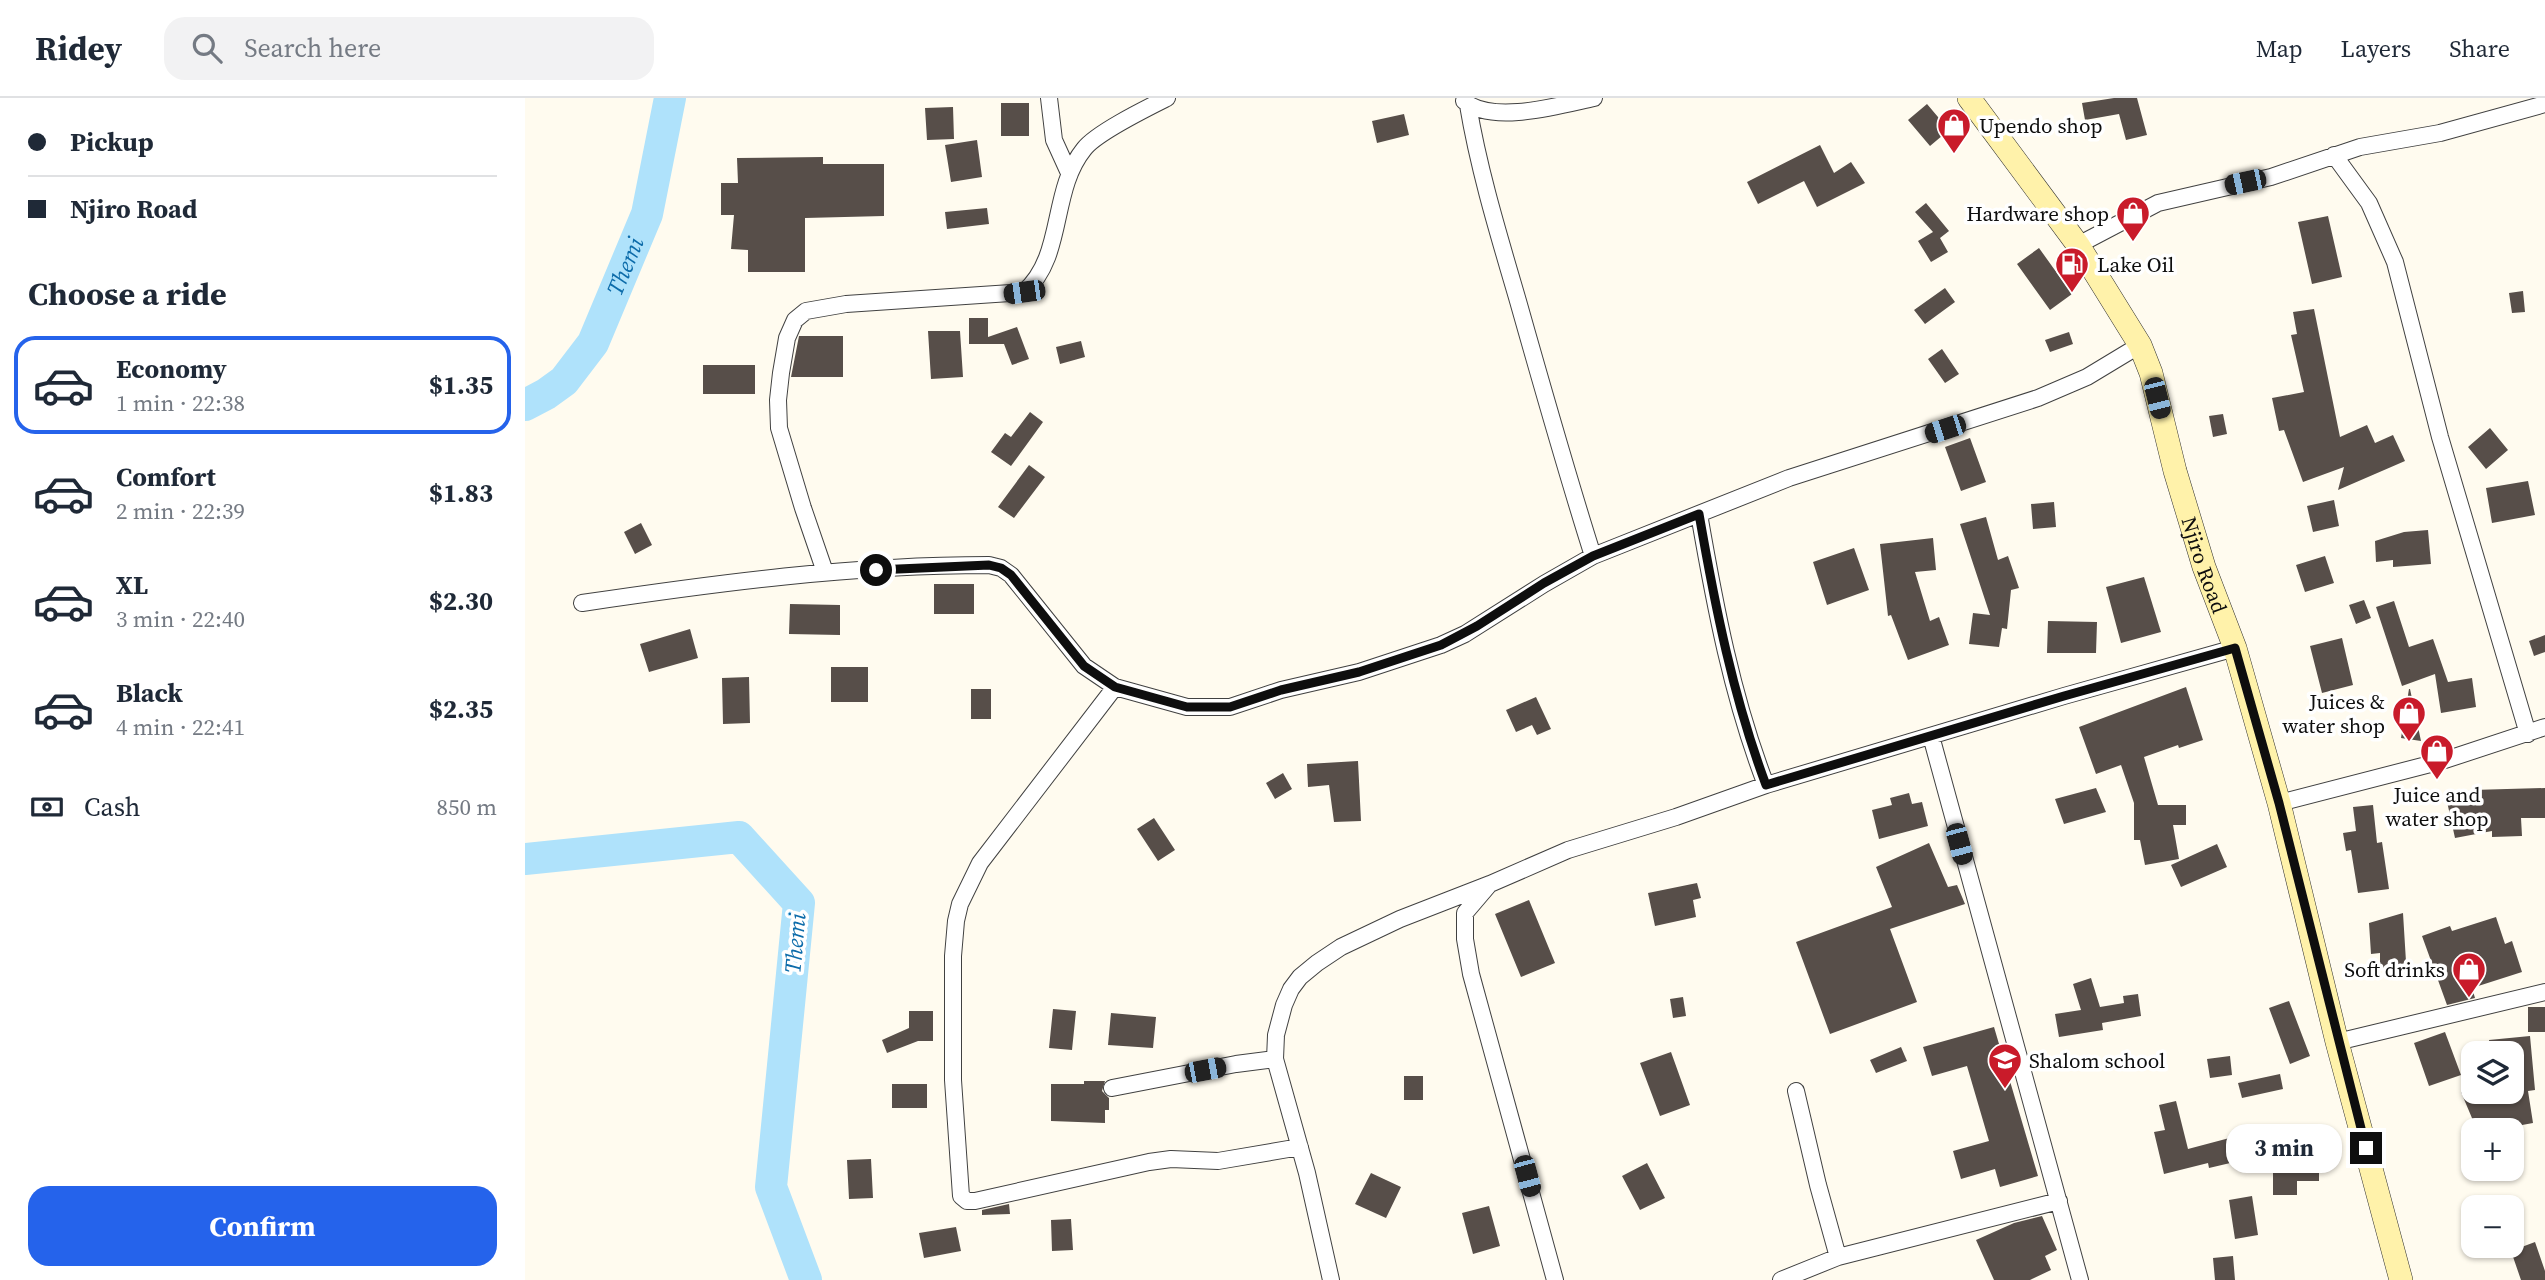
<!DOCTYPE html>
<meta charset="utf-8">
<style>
:root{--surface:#fff;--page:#f2f2f3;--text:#1f2937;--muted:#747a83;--line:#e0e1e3;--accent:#2563eb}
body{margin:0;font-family:"Source Serif 4",serif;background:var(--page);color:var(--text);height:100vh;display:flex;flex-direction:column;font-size:26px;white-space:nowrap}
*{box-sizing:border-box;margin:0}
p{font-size:23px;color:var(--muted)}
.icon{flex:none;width:38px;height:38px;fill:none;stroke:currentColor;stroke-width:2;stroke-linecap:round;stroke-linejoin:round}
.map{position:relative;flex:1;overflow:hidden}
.panel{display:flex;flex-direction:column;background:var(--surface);width:525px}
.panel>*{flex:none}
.guide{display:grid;align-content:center;height:154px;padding:0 28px;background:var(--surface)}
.controls{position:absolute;left:1936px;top:943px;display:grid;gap:14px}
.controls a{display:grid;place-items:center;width:63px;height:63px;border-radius:14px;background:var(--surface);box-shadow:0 2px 5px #0004;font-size:35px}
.end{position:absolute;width:32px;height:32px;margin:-16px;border:9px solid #0e0e0e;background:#fff;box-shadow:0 0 0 4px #fff}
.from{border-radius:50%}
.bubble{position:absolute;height:49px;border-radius:21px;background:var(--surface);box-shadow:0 2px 5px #0004;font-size:23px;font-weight:700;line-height:49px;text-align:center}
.car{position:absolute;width:21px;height:42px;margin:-21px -10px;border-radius:9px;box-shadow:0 0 5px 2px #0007;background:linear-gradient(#222 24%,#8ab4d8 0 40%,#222 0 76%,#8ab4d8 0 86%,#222 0)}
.guide b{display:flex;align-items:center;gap:24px;height:66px;font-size:26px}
.guide b+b{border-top:2px solid var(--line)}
.guide i{width:18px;height:18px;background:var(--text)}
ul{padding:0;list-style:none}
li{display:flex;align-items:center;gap:21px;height:98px;margin:0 14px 10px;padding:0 14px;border:4px solid transparent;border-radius:21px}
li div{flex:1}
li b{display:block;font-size:26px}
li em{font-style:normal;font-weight:700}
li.active{border-color:var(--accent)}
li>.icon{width:63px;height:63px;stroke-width:1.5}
h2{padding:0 28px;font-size:32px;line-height:84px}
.pay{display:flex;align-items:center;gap:18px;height:77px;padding:0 28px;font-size:26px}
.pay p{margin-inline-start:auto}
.action{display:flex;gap:14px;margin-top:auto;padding:14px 28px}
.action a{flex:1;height:80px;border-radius:21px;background:var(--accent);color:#fff;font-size:28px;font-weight:700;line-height:80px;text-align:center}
header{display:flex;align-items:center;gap:42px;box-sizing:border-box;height:98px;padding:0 35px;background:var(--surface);border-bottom:2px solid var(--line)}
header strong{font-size:33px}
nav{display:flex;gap:38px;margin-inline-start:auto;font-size:24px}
.search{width:490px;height:63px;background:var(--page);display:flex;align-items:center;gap:18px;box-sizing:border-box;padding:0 24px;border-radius:21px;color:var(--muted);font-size:26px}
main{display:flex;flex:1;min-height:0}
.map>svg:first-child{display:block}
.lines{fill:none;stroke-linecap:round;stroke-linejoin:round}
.river{stroke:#afe2fb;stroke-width:32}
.building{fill:#574e49}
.street-casing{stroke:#414141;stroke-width:18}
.secondary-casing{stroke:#303030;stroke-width:24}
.street{stroke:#fff;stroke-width:16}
.secondary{stroke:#fff2aa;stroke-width:23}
.route{stroke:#0e0e0e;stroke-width:9}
.labels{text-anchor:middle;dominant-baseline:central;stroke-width:7;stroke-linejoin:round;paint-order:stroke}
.poi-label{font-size:21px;fill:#0e0e0e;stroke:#fff;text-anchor:start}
.street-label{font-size:21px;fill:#0e0e0e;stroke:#fff}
.water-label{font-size:23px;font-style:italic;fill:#0d6caa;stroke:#fff}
</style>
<header>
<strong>Ridey</strong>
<div class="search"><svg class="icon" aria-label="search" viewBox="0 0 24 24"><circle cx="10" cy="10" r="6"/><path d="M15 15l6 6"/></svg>Search here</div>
<nav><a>Map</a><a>Layers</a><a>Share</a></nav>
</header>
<main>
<section class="panel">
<div class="guide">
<b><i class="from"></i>Pickup</b>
<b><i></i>Njiro Road</b>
</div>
<h2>Choose a ride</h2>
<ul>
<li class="active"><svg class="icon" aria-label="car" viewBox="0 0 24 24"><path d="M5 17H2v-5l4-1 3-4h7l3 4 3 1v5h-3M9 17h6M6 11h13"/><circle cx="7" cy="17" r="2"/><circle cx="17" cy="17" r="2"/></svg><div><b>Economy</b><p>1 min · 22:38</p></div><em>$1.35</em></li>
<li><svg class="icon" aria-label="car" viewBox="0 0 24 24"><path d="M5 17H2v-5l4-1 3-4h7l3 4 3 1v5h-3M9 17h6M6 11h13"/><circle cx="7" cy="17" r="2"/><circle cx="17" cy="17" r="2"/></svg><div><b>Comfort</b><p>2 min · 22:39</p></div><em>$1.83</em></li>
<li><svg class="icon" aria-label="car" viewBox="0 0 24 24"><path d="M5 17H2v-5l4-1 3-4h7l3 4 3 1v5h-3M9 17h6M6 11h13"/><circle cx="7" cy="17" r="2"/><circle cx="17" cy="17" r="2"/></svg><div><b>XL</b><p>3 min · 22:40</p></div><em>$2.30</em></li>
<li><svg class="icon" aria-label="car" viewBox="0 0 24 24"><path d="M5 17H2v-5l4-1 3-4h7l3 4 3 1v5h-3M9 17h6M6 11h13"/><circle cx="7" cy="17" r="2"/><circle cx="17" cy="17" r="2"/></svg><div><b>Black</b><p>4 min · 22:41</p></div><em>$2.35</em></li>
</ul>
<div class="pay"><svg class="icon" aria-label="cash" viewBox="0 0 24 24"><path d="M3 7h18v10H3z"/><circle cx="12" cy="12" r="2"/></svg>Cash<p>850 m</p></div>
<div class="action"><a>Confirm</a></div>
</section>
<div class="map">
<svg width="2020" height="1182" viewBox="0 0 2020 1182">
<rect width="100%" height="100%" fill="#fffbef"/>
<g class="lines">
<g class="river">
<path id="s1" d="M0 307 21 296 39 283 68 245 122 116 145 0"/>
<path d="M0 761 214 739 274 805 246 1089 281 1182"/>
</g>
</g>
<path class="building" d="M1589 0H1612L1622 37 1601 42 1594 16 1560 22 1557 5Z
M476 5H504V38H476Z
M1402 6 1424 32 1405 48 1383 22Z
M428 9 429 41 402 42 400 10Z
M879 16 884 37 852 45 847 23Z
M452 42 457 79 426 84 420 47Z
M1295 47 1309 75 1326 64 1340 85 1292 109 1279 83 1233 106 1222 84Z
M298 59V66H359V118L280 120V174H223V152L206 151 209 117H196V85H213L212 60Z
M1401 105 1424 133 1415 140 1423 154 1406 164 1393 143 1408 134 1390 114Z
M462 110 464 126 422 131 420 114Z
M1803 118 1817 179 1787 186 1773 124Z
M1514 150 1547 196 1525 212 1492 166Z
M1420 190 1430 204 1400 226 1389 212Z
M1998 193 2000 214 1987 215 1984 195Z
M1789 211 1815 339 1842 327 1850 345 1868 337 1880 363 1813 392 1819 369 1778 384 1759 332 1754 333 1747 300 1779 294 1766 237 1772 236 1768 214Z
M444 220H463V239L492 229 504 261 487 267 479 246H444Z
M403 233H435L438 279 406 281Z
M1544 234 1548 246 1525 254 1520 242Z
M274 238H318V279H266Z
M556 243 560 259 535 266 531 249Z
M1417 251 1434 276 1420 285 1403 261Z
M178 267H230V296H178Z
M505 314 518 324 486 368 466 354 480 335 486 339Z
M1698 316 1702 336 1688 339 1684 318Z
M1965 330 1983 352 1961 371 1943 349Z
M1445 340 1461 384 1436 393 1420 349Z
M504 367 520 379 489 420 473 409Z
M2003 383 2010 417 1967 425 1961 390Z
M1809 402 1814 428 1788 434 1782 408Z
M1529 404 1531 429 1508 431 1506 406Z
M1461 419 1473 462 1483 458 1494 490 1486 492 1482 531 1477 530 1474 549 1444 546 1448 515 1465 517 1435 426Z
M116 425 127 447 110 456 99 434Z
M1903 432 1906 466 1868 469V462L1851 464 1850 443 1879 434Z
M1408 440 1411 472 1390 474 1405 523 1414 519 1424 547 1383 562 1366 517 1363 518 1355 446Z
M1329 450 1344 492 1302 507 1288 464Z
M1800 458 1809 485 1780 494 1771 467Z
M1619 479 1636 534 1596 545 1581 489Z
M409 486H449V516H409Z
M1839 502 1846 520 1831 526 1824 507Z
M1869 503 1884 549 1908 541 1923 584 1947 580 1951 609 1916 615 1910 576 1877 588 1851 509Z
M265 506 315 507V537L264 536Z
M1523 523 1572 524 1571 555H1522Z
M165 531 173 560 124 574 115 546Z
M2020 537V554L2009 558 2004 543Z
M1817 540 1828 587 1797 595 1785 548Z
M306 569H343V604H306Z
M224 579 225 625 198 626 197 580Z
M1661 589 1678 642 1654 650 1653 647 1619 659 1633 707H1661V727H1648L1654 761 1620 767 1615 742H1609V705L1596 667 1571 676 1554 629Z
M446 591H466V621H446Z
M1884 591H1885L1896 643 1876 640Z
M1011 599 1026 631 1012 637 1007 627 991 634 981 612Z
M833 663 836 723 809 724 804 687 783 689 782 666Z
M758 675 767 691 750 701 741 685Z
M1571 690 1581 714 1539 726 1530 701Z
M2020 690V720H1996L1997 738 1967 739V733L1930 740 1921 699 1947 692Z
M1384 695 1387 706 1397 704 1403 728 1354 741 1347 712 1367 707 1365 700Z
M1848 707 1852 745 1857 744 1864 791 1833 795 1826 752 1821 753 1818 735 1831 733 1828 709Z
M629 720 650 752 633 763 612 731Z
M1404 745 1423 789 1432 787 1440 806 1365 831 1392 904 1305 936 1271 844 1367 809 1351 769Z
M1692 746 1702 769 1656 789 1646 767Z
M1172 785 1176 800 1168 802 1171 819 1130 828 1123 795Z
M1004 802 1030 865 996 879 970 816Z
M1878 815 1882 880 1864 881V870H1855V855L1846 856 1844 825Z
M1971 819 1980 846 1987 843 1997 874 1947 890 1950 900 1922 907 1897 838 1925 828 1927 833Z
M1566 880 1575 909 1599 905 1598 898 1613 896 1616 918 1577 925 1578 932 1534 939 1530 916 1556 912 1548 886Z
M1158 899 1161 918 1148 920 1145 901Z
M1764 903 1785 958 1765 966 1744 910Z
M2003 909H2020V934H2003Z
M528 911 551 913 547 952 524 950Z
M384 913H408V943H393L362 955 357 942 384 930Z
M586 915 631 919 628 950 583 947Z
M1469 929 1513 1078 1475 1089 1470 1071 1436 1081 1428 1053 1464 1043 1442 968 1407 978 1398 949Z
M1920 934 1936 977 1904 988 1889 945Z
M2005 938 2010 992 2003 993 2008 1025 1970 1032H1952L1936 994H1986V956H1966L1964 942Z
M1376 949 1382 963 1351 975 1345 962Z
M1146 954 1165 1007 1135 1018 1115 965Z
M1705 958 1707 977 1685 980 1682 961Z
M1755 976 1758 991 1717 1000 1713 985Z
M879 978H898V1002H879Z
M559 983H580L577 993 584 1000V1012H580V1025L526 1023V986H559Z
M367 986H402V1010H367Z
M1651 1003 1663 1051 1712 1038 1718 1062 1684 1070 1683 1065 1639 1076 1629 1034 1640 1032 1634 1007Z
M1748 1057H1794V1083H1772V1097H1748Z
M346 1061 348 1100 324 1101 322 1062Z
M1122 1065 1140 1100 1115 1112 1097 1078Z
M846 1075 876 1089 861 1120 830 1106Z
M1727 1098 1733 1137 1710 1141 1704 1102Z
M484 1106 485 1116 457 1117V1112Z
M964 1108 975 1148 948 1156 937 1115Z
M1517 1118 1532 1152 1520 1158 1526 1172 1505 1182H1469L1451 1142 1489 1125Z
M546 1121 548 1152 527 1153 526 1122Z
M431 1129 436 1153 399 1160 394 1135Z
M2010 1144 2020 1173V1182H1996L1986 1153Z
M1708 1158 1710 1182H1690L1688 1160Z"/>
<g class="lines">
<g class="street-casing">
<path id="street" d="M524 0 529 42 544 75
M939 3C967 27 1036 7 1069 0
M943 7C954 73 974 138 993 203 1017 288 1041 373 1068 458
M1809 57 1844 105 1870 164 1915 339 2003 636
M1553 147 1633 105 1746 79 1835 49 1915 35 2020 6
M1174 416C1190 508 1207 599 1241 687
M300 474 278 410 254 330 253 302 256 275 262 240 270 222 281 213 321 206 499 194C540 158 525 93 559 51 571 35 622 10 642 0
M57 505C192 485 327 467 464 467L476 470 486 477 559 568 590 589 662 609H705L756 592 834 574 916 547 940 536 1019 486 1068 458 1264 380 1513 300 1562 279 1615 247
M590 589 455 765 435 806 431 823 428 858V982L436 1098 442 1103H450L624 1064 646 1061 693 1063 775 1049
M1406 638 1555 1182
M1754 705 1917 663 2020 629
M963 788 940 815V841L946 876 1030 1182
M1812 944 2020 894
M587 990 711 966 750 961
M1271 993 1293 1087 1313 1159
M806 1182 782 1075 750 961 751 937 759 907 766 891 775 879 792 865 816 849 875 821 965 786 1043 752 1151 719 1241 687 1539 598 1710 550
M1256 1182 1313 1159 1534 1103"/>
</g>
<g class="secondary-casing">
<g id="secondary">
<path id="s2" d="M1444 0 1553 147 1615 247 1626 275 1650 373 1679 469 1710 550 1754 705 1812 944 1876 1182"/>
</g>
</g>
<use href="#street" class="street"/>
<use href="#secondary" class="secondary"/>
</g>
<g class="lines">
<path class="route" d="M351 472 464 467 476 470 486 477 559 568 590 589 662 609H705L756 592 834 574 916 547 952 528 1019 485 1068 458 1174 416C1190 508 1208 599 1241 687L1539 598 1710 550 1754 705 1841 1050"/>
</g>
<defs>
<g id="shop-pin" transform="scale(1.75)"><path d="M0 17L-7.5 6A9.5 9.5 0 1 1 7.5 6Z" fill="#c91b2a" stroke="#fff"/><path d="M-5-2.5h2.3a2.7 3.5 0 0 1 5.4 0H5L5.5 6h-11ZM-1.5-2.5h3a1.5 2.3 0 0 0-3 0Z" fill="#fff"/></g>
<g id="fuel-pin" transform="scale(1.75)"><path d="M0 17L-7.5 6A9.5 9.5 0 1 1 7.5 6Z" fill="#c91b2a" stroke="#fff"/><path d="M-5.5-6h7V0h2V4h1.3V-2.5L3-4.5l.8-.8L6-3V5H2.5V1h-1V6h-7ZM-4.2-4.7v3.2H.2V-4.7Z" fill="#fff"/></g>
<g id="school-pin" transform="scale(1.75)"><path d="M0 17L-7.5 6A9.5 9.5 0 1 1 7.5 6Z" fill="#c91b2a" stroke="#fff"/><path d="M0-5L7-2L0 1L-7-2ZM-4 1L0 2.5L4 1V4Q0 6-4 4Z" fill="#fff"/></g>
</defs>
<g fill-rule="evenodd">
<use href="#shop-pin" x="1429" y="27"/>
<use href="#shop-pin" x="1608" y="115"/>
<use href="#fuel-pin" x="1547" y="166"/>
<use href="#shop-pin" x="1884" y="615"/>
<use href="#shop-pin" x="1912" y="653"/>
<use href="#shop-pin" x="1944" y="871"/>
<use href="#school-pin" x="1480" y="962"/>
</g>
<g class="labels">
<g class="poi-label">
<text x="1454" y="27">Upendo shop</text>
<text x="1584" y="115" text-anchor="end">Hardware shop</text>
<text x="1572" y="166">Lake Oil</text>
<text x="1860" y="603" text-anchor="end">Juices &amp;<tspan x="1860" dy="24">water shop</tspan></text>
<text x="1912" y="696" text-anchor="middle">Juice and<tspan x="1912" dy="24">water shop</tspan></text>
<text x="1920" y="871" text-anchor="end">Soft drinks</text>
<text x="1504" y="962">Shalom school</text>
</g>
<g class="street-label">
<text stroke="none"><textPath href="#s2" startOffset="530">Njiro Road</textPath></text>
</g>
<g class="water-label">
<text stroke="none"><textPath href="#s1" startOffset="177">Themi</textPath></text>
<text transform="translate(270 845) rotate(-85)">Themi</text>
</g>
</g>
</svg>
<div class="controls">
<a><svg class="icon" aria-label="layers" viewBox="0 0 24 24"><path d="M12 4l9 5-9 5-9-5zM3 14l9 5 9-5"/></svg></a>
<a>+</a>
<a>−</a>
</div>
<i class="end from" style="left:351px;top:472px"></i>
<i class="end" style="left:1841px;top:1050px"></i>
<div class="bubble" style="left:1701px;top:1026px;width:116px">3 min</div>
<i class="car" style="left:1720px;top:84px;rotate:258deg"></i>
<i class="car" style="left:499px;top:194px;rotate:262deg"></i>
<i class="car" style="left:1632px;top:300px;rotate:166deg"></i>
<i class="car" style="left:1420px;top:331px;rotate:252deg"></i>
<i class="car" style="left:1434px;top:746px;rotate:165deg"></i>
<i class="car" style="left:680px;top:972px;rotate:79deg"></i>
<i class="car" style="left:1002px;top:1078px;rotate:165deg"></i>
</div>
</main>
